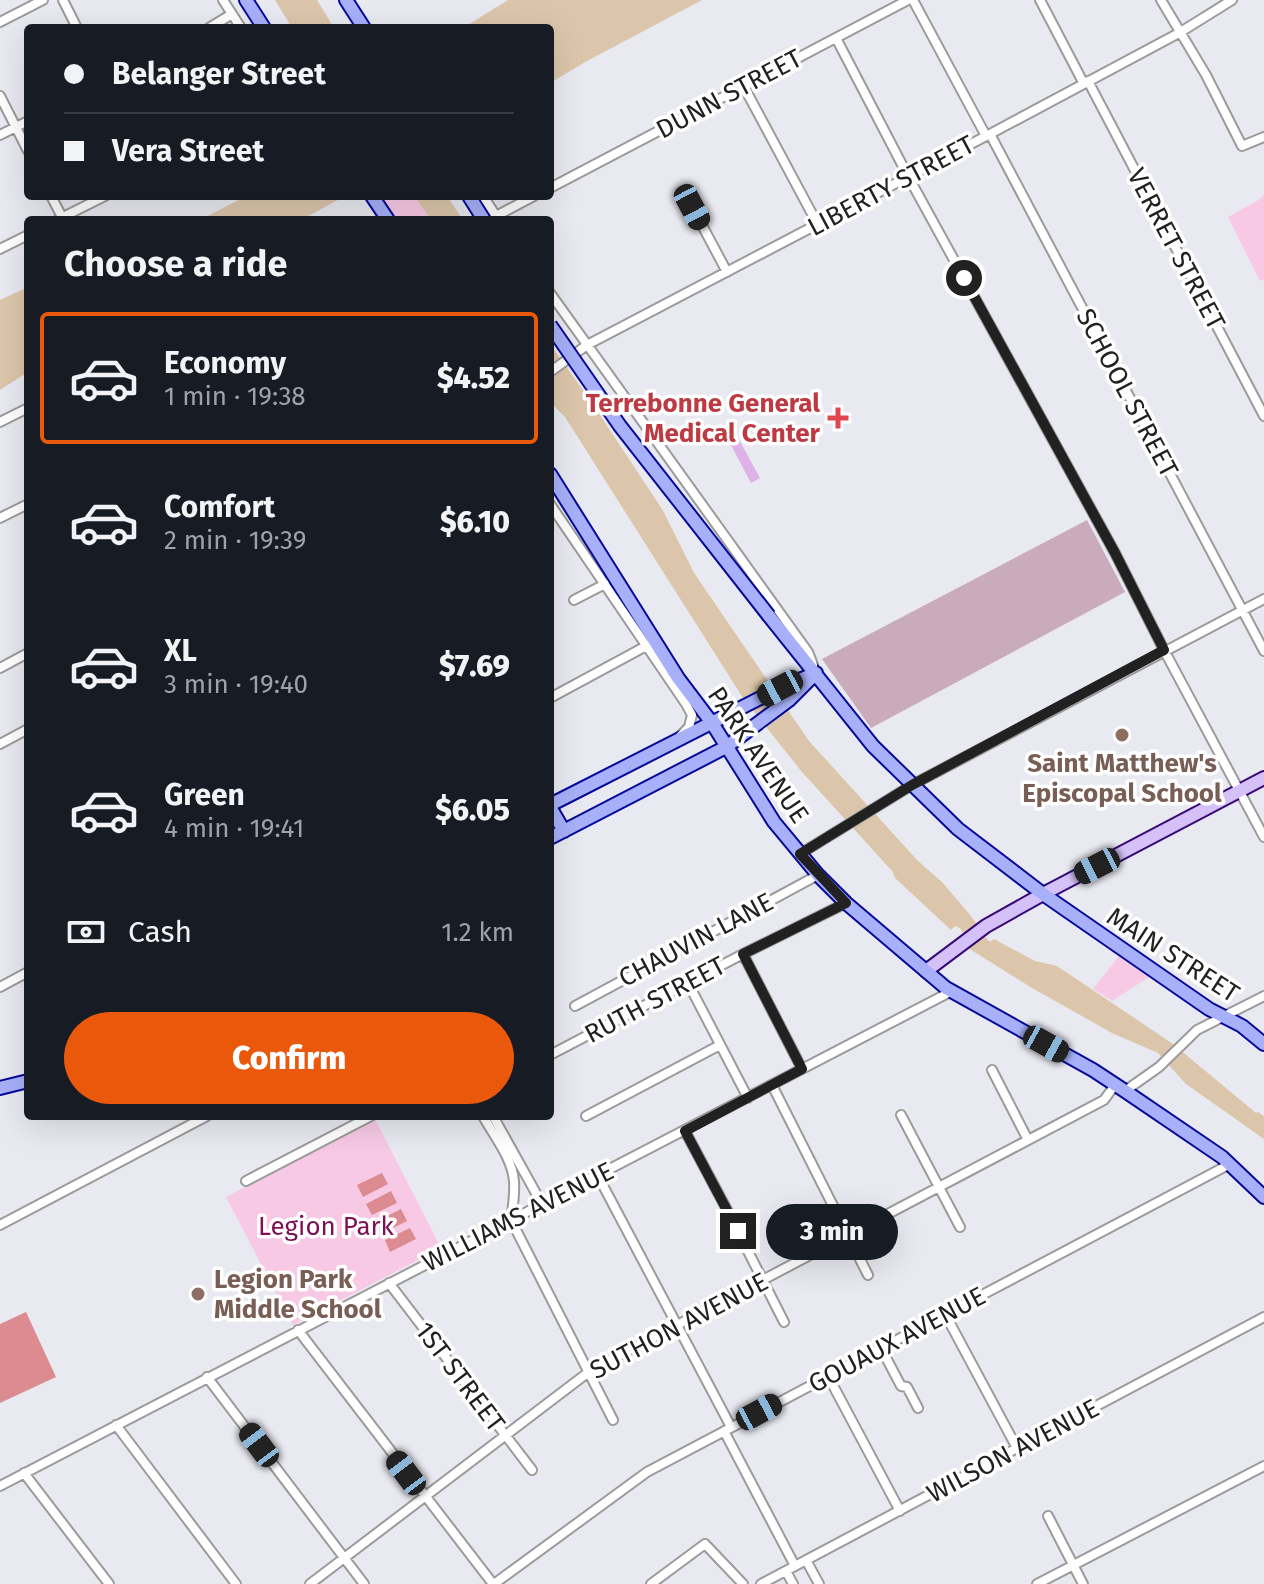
<!DOCTYPE html>
<meta charset="utf-8">
<style>
:root{--surface:#171b24;--page:#20242c;--text:#f1f3f6;--muted:#9ea1a6;--line:#363941;--accent:#ea580c}
body{margin:0;font-family:"Fira Sans",sans-serif;background:var(--page);color:var(--text);height:100vh;display:flex;flex-direction:column;font-size:30px;white-space:nowrap}
*{box-sizing:border-box;margin:0}
p{font-size:26px;color:var(--muted)}
.icon{flex:none;width:44px;height:44px;fill:none;stroke:currentColor;stroke-width:2;stroke-linecap:round;stroke-linejoin:round}
.map{position:relative;flex:1;overflow:hidden}
.drawer{position:absolute;left:24px;top:216px;width:530px;height:904px;display:flex;flex-direction:column;background:var(--surface);border-radius:8px;box-shadow:0 8px 32px #0002}
.drawer>*{flex:none}
.banner{position:absolute;left:24px;top:24px;width:530px;height:176px;border-radius:8px;box-shadow:0 8px 32px #0002;display:grid;align-content:center;height:176px;padding:0 40px;background:var(--surface)}
.end{position:absolute;width:36px;height:36px;margin:-18px;border:10px solid #212121;background:#fff;box-shadow:0 0 0 4px #fff}
.from{border-radius:50%}
.bubble{position:absolute;height:56px;border-radius:28px;background:var(--surface);box-shadow:0 8px 32px #0002;font-size:26px;font-weight:800;line-height:56px;text-align:center}
.car{position:absolute;width:24px;height:48px;margin:-24px -12px;border-radius:10px;box-shadow:0 0 6px 2px #0007;background:linear-gradient(#222 24%,#8ab4d8 0 40%,#222 0 76%,#8ab4d8 0 86%,#222 0)}
.banner b{display:flex;align-items:center;gap:28px;height:76px;font-size:30px}
.banner b+b{border-top:2px solid var(--line)}
.banner i{width:20px;height:20px;background:var(--text)}
ul{padding:0;list-style:none}
li{display:flex;align-items:center;gap:24px;height:132px;margin:0 16px 12px;padding:0 24px;border:4px solid transparent;border-radius:8px}
li div{flex:1}
li b{display:block;font-size:30px}
li em{font-style:normal;font-weight:800}
li.selected{border-color:var(--accent)}
li>.icon{width:72px;height:72px;stroke-width:1.5}
h2{padding:0 40px;font-size:36px;line-height:96px}
.pay{display:flex;align-items:center;gap:20px;height:88px;padding:0 40px;font-size:30px}
.pay p{margin-inline-start:auto}
.cta{display:flex;gap:16px;margin-top:auto;padding:16px 40px}
.cta a{flex:1;height:92px;border-radius:48px;background:var(--accent);color:#fff;font-size:32px;font-weight:800;line-height:92px;text-align:center}
.map>svg:first-child{display:block}
.grass{fill:#deb2e8}
.cemetery{fill:#c9abbb}
.park{fill:#f8c9e5}
.pitch{fill:#dc8b91}
.water{fill:#dcc6ab}
.lines{fill:none;stroke-linecap:round;stroke-linejoin:round}
.minor-casing{stroke:#9b9b9b;stroke-width:12}
.secondary-casing{stroke:#380a76;stroke-width:16}
.primary-casing{stroke:#070a98;stroke-width:16}
.minor{stroke:#fff;stroke-width:8}
.secondary{stroke:#d4c1f7;stroke-width:12}
.primary{stroke:#a7b0f8;stroke-width:12}
.primary-bridge-casing{stroke:#070a98;stroke-width:16;stroke-linecap:butt}
.primary-bridge{stroke:#a7b0f8;stroke-width:12}
.route{stroke:#212121;stroke-width:10}
.health-dot{fill:#e0444e;stroke:#fff;stroke-width:3}
.education-dot{fill:#8d6e63;stroke:#fff;stroke-width:3}
.labels{text-anchor:middle;dominant-baseline:central;stroke-width:7;stroke-linejoin:round;paint-order:stroke}
.street-label{font-size:26px;fill:#212121;stroke:#fff}
.health-label{font-size:26px;font-weight:bold;fill:#be3a42;stroke:#fff;text-anchor:end}
.education-label{font-size:26px;font-weight:bold;fill:#785e54;stroke:#fff}
.park-label{font-size:26px;fill:#7d1153;stroke:#fff}
</style>
<div class="map">
<svg width="1264" height="1584" viewBox="0 0 1264 1584">
<rect width="100%" height="100%" fill="#e9e9f1"/>
<path class="grass" d="M731 425 760 478 751 483 723 430Z"/>
<path class="cemetery" d="M1087 520 1125 592 871 728 822 659Z"/>
<path class="park" d="M1264 194V279L1260 281 1228 217 1262 198Z
M373 196H414L431 220H388Z
M1119 956 1149 977 1112 1001 1093 989Z
M375 1119 441 1248 293 1325 226 1197Z"/>
<path class="pitch" d="M382 1173 388 1184 363 1197 357 1185Z
M391 1191 397 1203 372 1215 366 1204Z
M401 1209 407 1221 381 1234 375 1222Z
M410 1228 416 1239 390 1252 385 1240Z
M26 1312 56 1377 0 1403V1324Z"/>
<path class="water" d="M275 0H317L334 28H292Z
M508 0H702L587 61 550 83V28H463Z
M246 196H345L301 220H200Z
M414 196H447L463 220H431Z
M28 287V372L0 390V300Z
M550 344 592 403 662 509 694 573 809 741 918 861 942 882 971 916 987 939 990 942 994 939 1035 961 1057 966 1173 1044 1256 1113 1258 1112 1264 1116V1139L1186 1084 1158 1053 1112 1033 1032 988 968 948 972 945 960 928 955 926 951 930 895 878 893 872 802 772 743 698 565 417 550 402Z"/>
<g class="lines">
<g class="minor-casing">
<path id="minor" d="M63 0 77 28
M223 0 241 28
M913 0 986 136
M1040 0 1084 84
M1161 0 1206 75 1242 146 1264 137
M0 22 43 0
M209 28 232 14
M836 38 909 178 1115 553 1164 650 1264 837
M1088 81 1264 416
M744 87 818 225
M0 96 28 151
M990 134 1264 651
M0 135 28 121
M550 188 908 0
M51 196 62 217
M483 196 498 219
M687 197 727 272
M496 216 534 196
M57 220 105 196
M0 249 28 235
M550 293 808 652 813 665
M550 372 587 345 990 134 1179 33 1232 0
M0 422 28 408
M550 504 686 704 692 715 689 727 680 736
M0 518 28 504
M574 600 605 584
M0 668 28 653
M550 698 648 645
M0 744 28 729
M800 854 912 785 1264 599
M743 954 802 1069
M688 983 748 1098
M0 987 28 972
M575 1006 818 875
M550 1055 743 954 846 903
M992 1070 1028 1140
M772 1085 868 1275
M1125 1091 1159 1067 1197 1030 1264 996
M901 1115 960 1227
M483 1116C494 1136 512 1158 514 1181 515 1194 513 1207 511 1220L613 1420
M493 1116 542 1204
M586 1116 720 1045
M685 1131 725 1206 784 1322
M598 1176 731 1427
M246 1181 371 1116
M0 1225 207 1116
M389 1283 532 1470
M945 1314 1017 1448
M298 1330 493 1584
M881 1348 901 1386 907 1387 918 1408
M828 1376 900 1511
M207 1377 364 1584
M116 1425 236 1584
M724 1431 795 1566
M24 1473 109 1584
M0 1486 952 991
M1048 1516 1083 1584
M806 1560 819 1584
M786 1571 793 1584
M310 1584 590 1371 1104 1100 1115 1085
M494 1584 647 1472 1230 1164
M651 1584 705 1544 743 1584
M761 1584 1264 1317
M1037 1584 1264 1466"/>
</g>
<g class="secondary-casing">
<path id="secondary" d="M926 971 986 926 1043 894 1264 778"/>
</g>
<g class="primary-casing">
<path id="primary" d="M246 0 264 28
M346 0 364 28
M372 196 388 220
M469 196 484 220
M550 474 678 678 712 723 774 822 818 875 846 903 946 988 1093 1070 1125 1091 1222 1157 1264 1197
M769 616 873 746 958 829 1043 894 1209 1009 1242 1026 1264 1044
M550 805 780 688 809 676
M550 807 564 831
M550 838 726 747 789 700 816 673
M0 1088 28 1081"/>
</g>
<use href="#minor" class="minor"/>
<use href="#secondary" class="secondary"/>
<use href="#primary" class="primary"/>
<g class="primary-bridge-casing">
<path id="primary-bridge" d="M550 325 620 426 769 616"/>
</g>
<use href="#primary-bridge" class="primary-bridge"/>
</g>
<g class="lines">
<path class="route" d="M738 1231 685 1131 802 1069 743 954 846 903 800 854 912 785 1164 650 1115 553 964 278"/>
</g>
<path class="health-dot" d="M834 406h8v8h8v8h-8v8h-8v-8h-8v-8h8z"/>
<g class="education-dot">
<circle cx="1122" cy="735" r="8"/>
<circle cx="198" cy="1294" r="8"/>
</g>
<g class="labels">
<g class="street-label">
<text transform="translate(729 94) rotate(-28)">DUNN STREET</text>
<text transform="translate(891 186) rotate(-28)">LIBERTY STREET</text>
<text transform="translate(1176 249) rotate(62)">VERRET STREET</text>
<text transform="translate(1127 393) rotate(62)">SCHOOL STREET</text>
<text transform="translate(758 755) rotate(56)">PARK AVENUE</text>
<text transform="translate(696 940) rotate(-28)">CHAUVIN LANE</text>
<text transform="translate(1173 955) rotate(33)">MAIN STREET</text>
<text transform="translate(655 1000) rotate(-28)">RUTH STREET</text>
<text transform="translate(518 1217) rotate(-27)">WILLIAMS AVENUE</text>
<text transform="translate(679 1326) rotate(-28)">SUTHON AVENUE</text>
<text transform="translate(897 1340) rotate(-28)">GOUAUX AVENUE</text>
<text transform="translate(460 1377) rotate(53)">1ST STREET</text>
<text transform="translate(1013 1451) rotate(-28)">WILSON AVENUE</text>
</g>
<g class="health-label">
<text x="820" y="403">Terrebonne General<tspan x="820" dy="30">Medical Center</tspan></text>
</g>
<g class="education-label">
<text x="1122" y="763">Saint Matthew's<tspan x="1122" dy="30">Episcopal School</tspan></text>
<text x="214" y="1279" text-anchor="start">Legion Park<tspan x="214" dy="30">Middle School</tspan></text>
</g>
<g class="park-label">
<text x="326" y="1226">Legion Park</text>
</g>
</g>
</svg>
<i class="end from" style="left:964px;top:278px"></i>
<i class="end" style="left:738px;top:1231px"></i>
<div class="bubble" style="left:766px;top:1204px;width:132px">3 min</div>
<i class="car" style="left:692px;top:207px;rotate:152deg"></i>
<i class="car" style="left:780px;top:688px;rotate:242deg"></i>
<i class="car" style="left:1097px;top:866px;rotate:243deg"></i>
<i class="car" style="left:1046px;top:1044px;rotate:119deg"></i>
<i class="car" style="left:759px;top:1412px;rotate:62deg"></i>
<i class="car" style="left:259px;top:1445px;rotate:323deg"></i>
<i class="car" style="left:406px;top:1473px;rotate:323deg"></i>
<div class="banner">
<b><i class="from"></i>Belanger Street</b>
<b><i></i>Vera Street</b>
</div>
<section class="drawer">
<h2>Choose a ride</h2>
<ul>
<li class="selected"><svg class="icon" aria-label="car" viewBox="0 0 24 24"><path d="M5 17H2v-5l4-1 3-4h7l3 4 3 1v5h-3M9 17h6M6 11h13"/><circle cx="7" cy="17" r="2"/><circle cx="17" cy="17" r="2"/></svg><div><b>Economy</b><p>1 min · 19:38</p></div><em>$4.52</em></li>
<li><svg class="icon" aria-label="car" viewBox="0 0 24 24"><path d="M5 17H2v-5l4-1 3-4h7l3 4 3 1v5h-3M9 17h6M6 11h13"/><circle cx="7" cy="17" r="2"/><circle cx="17" cy="17" r="2"/></svg><div><b>Comfort</b><p>2 min · 19:39</p></div><em>$6.10</em></li>
<li><svg class="icon" aria-label="car" viewBox="0 0 24 24"><path d="M5 17H2v-5l4-1 3-4h7l3 4 3 1v5h-3M9 17h6M6 11h13"/><circle cx="7" cy="17" r="2"/><circle cx="17" cy="17" r="2"/></svg><div><b>XL</b><p>3 min · 19:40</p></div><em>$7.69</em></li>
<li><svg class="icon" aria-label="car" viewBox="0 0 24 24"><path d="M5 17H2v-5l4-1 3-4h7l3 4 3 1v5h-3M9 17h6M6 11h13"/><circle cx="7" cy="17" r="2"/><circle cx="17" cy="17" r="2"/></svg><div><b>Green</b><p>4 min · 19:41</p></div><em>$6.05</em></li>
</ul>
<div class="pay"><svg class="icon" aria-label="cash" viewBox="0 0 24 24"><path d="M3 7h18v10H3z"/><circle cx="12" cy="12" r="2"/></svg>Cash<p>1.2 km</p></div>
<div class="cta"><a>Confirm</a></div>
</section>
</div>
